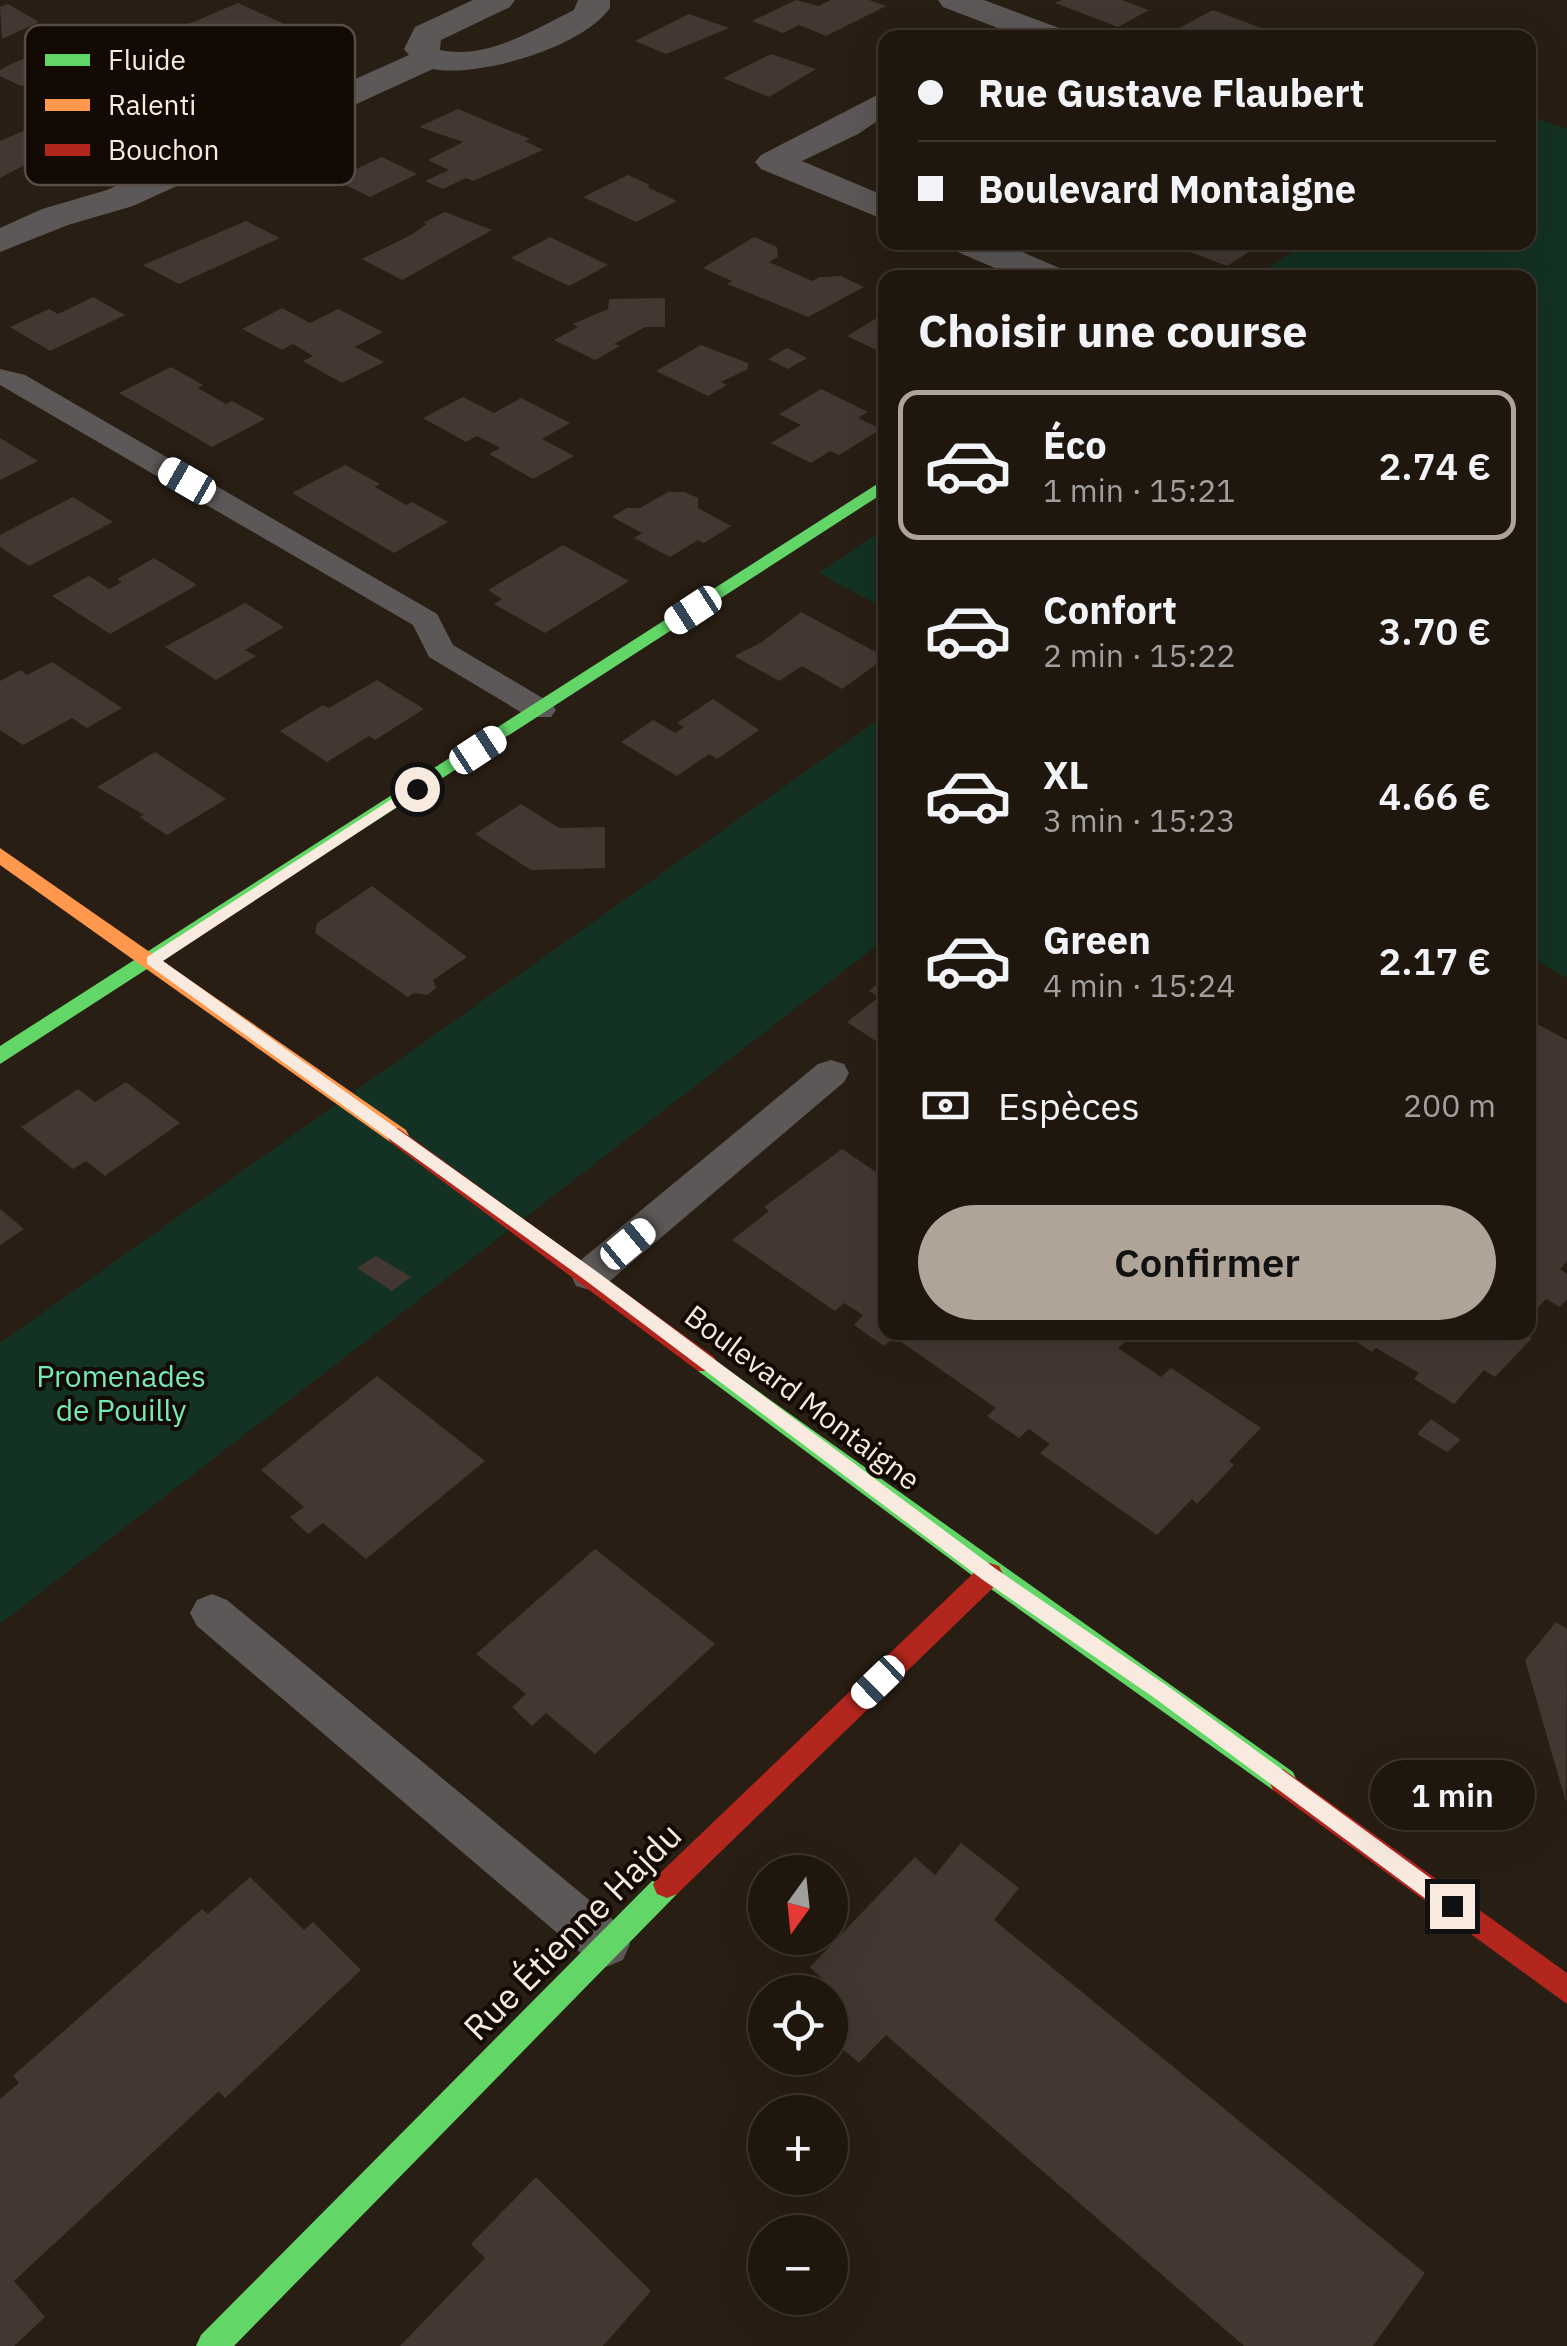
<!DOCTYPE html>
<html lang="fr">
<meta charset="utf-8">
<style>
:root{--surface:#1f160e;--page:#2c231c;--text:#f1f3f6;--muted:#a19f9e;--line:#3c352e;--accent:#b0a397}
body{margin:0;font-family:"IBM Plex Sans",sans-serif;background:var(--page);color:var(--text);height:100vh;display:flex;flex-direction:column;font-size:38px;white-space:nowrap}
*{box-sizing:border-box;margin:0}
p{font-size:32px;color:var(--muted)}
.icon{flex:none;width:55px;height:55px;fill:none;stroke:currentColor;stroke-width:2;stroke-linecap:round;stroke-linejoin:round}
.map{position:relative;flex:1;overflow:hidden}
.side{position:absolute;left:878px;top:270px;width:658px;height:1070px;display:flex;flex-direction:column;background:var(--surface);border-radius:20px;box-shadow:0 10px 40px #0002,0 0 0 2px var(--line)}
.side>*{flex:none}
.top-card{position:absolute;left:878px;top:30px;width:658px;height:220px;border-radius:20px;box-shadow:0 10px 40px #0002,0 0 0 2px var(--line);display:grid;align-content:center;height:220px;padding:0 40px;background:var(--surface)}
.needle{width:65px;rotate:195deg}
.buttons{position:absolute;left:748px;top:1855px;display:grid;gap:20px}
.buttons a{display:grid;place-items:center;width:100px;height:100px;border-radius:50%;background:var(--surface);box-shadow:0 10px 40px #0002,0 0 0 2px var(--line);font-size:50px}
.end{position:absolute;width:45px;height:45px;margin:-22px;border:12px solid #f8eade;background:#111;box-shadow:0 0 0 5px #111}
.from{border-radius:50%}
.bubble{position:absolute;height:70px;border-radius:35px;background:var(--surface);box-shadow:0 10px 40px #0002,0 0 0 2px var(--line);font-size:32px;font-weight:600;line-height:70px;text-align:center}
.car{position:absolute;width:30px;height:60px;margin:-30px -15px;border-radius:12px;box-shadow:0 0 8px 2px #0007;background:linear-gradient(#fff 24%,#345 0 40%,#fff 0 76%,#345 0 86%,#fff 0)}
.top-card b{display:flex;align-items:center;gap:35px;height:95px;font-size:38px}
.top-card b+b{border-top:2px solid var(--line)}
.top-card i{width:25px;height:25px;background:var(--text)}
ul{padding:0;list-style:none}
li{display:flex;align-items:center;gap:30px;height:150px;margin:0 20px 15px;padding:0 20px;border:5px solid transparent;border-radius:20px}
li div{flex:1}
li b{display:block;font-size:38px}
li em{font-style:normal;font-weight:600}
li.active{border-color:var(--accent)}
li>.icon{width:90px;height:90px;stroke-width:1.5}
h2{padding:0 40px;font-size:45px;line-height:120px}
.pay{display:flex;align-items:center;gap:25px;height:110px;padding:0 40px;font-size:38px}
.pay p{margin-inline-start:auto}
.cta{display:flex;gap:20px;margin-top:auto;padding:20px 40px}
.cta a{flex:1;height:115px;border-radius:60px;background:var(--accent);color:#111;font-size:40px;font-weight:600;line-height:115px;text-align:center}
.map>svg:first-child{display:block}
.green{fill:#133223}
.building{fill:#433831}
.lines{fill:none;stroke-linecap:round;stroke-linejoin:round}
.lane{fill:#5d5858;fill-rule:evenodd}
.street{fill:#5d5858;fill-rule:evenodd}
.fast{fill:#63d668;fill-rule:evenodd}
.slow{fill:#ff974d;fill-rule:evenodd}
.jam{fill:#b3261e;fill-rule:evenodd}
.route{fill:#f8eade}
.labels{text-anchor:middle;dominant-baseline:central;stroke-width:8;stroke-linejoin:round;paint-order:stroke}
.park-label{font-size:30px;fill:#76eab6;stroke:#130a04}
.street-label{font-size:30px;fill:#f8eade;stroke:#130a04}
.near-street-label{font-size:35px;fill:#f8eade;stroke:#130a04}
.key{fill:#130a04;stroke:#584d45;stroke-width:2.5}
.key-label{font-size:28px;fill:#f8eade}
</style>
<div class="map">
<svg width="1567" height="2346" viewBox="0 0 1567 2346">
<rect width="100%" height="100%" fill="#291e13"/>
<path class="green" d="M1528 116 1567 129V978L1528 956V278L1255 277 1306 243 1528 242Z
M885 529V609L819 573Z
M885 715V939L0 1624V1343Z"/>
<path class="building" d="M796 0 818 6 831 0H869L886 6 826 36 799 25 783 33 752 21Z
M1062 0H1122L1149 10 1118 27 1055 3Z
M238 3 284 24 236 50 184 26Z
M8 4 39 22 2 39 0 7Z
M1213 10 1264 29 1260 31 1275 38H1178L1168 34Z
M689 14 729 28 666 54 635 41Z
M70 40 102 55 21 86 0 76V70L11 64Z
M771 54 816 69 769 97 723 78Z
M458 109 530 139 525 141 543 150 473 181 466 178 443 189 425 181 449 170 428 160 463 142 419 127Z
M28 129 61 146 0 178V141Z
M382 157 417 174 370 197 334 179Z
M628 175 650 185 647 187 677 201 636 222 583 197Z
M445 212 492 230 402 280 362 259 411 235 427 224 423 223Z
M246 221 280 238 179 284 143 265Z
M550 237 608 265 569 286 511 258Z
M754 237 777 247 778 257 769 262 812 281 820 277 841 276 864 287 808 317 727 284 732 281 703 268Z
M1163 242H1250L1258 246 1227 266Z
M93 297 125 315 50 351 10 327 49 309 58 314Z
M665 298V327H645L614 344 620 346 595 360 554 340 578 327 573 324 608 309 609 299Z
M282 308 310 323 338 309 383 332 355 347 384 362 342 383 303 361 313 356 293 344 282 350 242 329Z
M885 313V354L847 336Z
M701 345 748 363V369L721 382 727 385 708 396 656 371Z
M787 348 807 358 788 369 768 359Z
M171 367 203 385 198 388 226 404 232 401 265 419 212 447 119 393Z
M821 389 868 412 858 418 881 429 839 455 830 451 811 463 771 443 801 425 779 414Z
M463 397 494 413 521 398 570 423 542 439 574 456 533 479 489 454 500 448 489 442 477 436 466 442 423 418Z
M0 438 38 461 0 480Z
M345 465 380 484 375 487 406 505 412 502 448 522 394 553 292 493Z
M668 492H684L698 498V508L731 526 704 543 698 540 670 557 634 538 642 533 612 517 627 508H640Z
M73 497 113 522 29 566 0 547V535Z
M563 545 629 581 545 633 494 604 502 599 488 590Z
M154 558 197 585 110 634 52 596 89 576 109 589 122 582 117 579Z
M245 603 284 627 245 650 256 656 216 680 165 647Z
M801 612 885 657V658L842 689 802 666 779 681 734 656 762 642Z
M52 662 122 708 87 728 72 718 23 745 0 730V681L21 670 27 675Z
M377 680 424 709 375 740 369 736 327 762 280 731 323 705 329 708Z
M713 699 759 730 717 759 709 754 677 776 621 742 653 720 675 733 684 727 677 723Z
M155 752 226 799 167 835 139 817 144 815 97 787Z
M521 804 559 828 605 827V868L531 870 475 834Z
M372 886 467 957 433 980 436 988 427 995 414 993 408 997 315 933 317 923Z
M885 978V1040L877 1042 847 1022 879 997 869 991Z
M1528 1019 1567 1040V1261L1560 1269 1567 1274V1299L1560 1307 1546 1299 1528 1318Z
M126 1082 180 1123 105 1176 86 1161 73 1169 21 1127 78 1089 95 1102Z
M842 1149 885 1178V1332H1119L1128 1339 1118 1348 1161 1377 1171 1368 1261 1428 1229 1461 1234 1465 1197 1504 1192 1499 1157 1535 1040 1453 1050 1444 1029 1429 1019 1438 987 1416 996 1408 894 1337 884 1346 854 1325 863 1315 844 1303 835 1311 732 1240 769 1211 764 1207Z
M0 1209 24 1229 0 1245Z
M376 1256 393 1266 411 1277 392 1291 357 1268Z
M1341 1332H1524L1532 1338 1495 1377 1484 1370 1454 1404 1414 1379 1419 1373 1376 1348 1372 1352Z
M377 1376 485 1461 366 1559 323 1523 308 1534 290 1517 304 1507 261 1470Z
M1431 1419 1461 1440 1447 1452 1417 1434Z
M595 1549 715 1644 595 1754 546 1713 532 1726 512 1707 526 1694 476 1654Z
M1556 1622 1567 1629 1566 1802 1525 1660Z
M961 1843 1019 1888 994 1920 1425 2273 1373 2346H1244L886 2035 859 2063 830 2038V1992H825L830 1987 810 1967 915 1857 935 1875Z
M250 1877 304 1930 313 1922 361 1970 225 2098 219 2091 14 2281 45 2317 14 2346H0V2099L19 2083 13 2076 202 1909 208 1914Z
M536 2177 651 2291 603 2346H400L485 2258 471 2244Z"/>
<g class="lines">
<path class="lane" d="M0 369 25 375 437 614 453 645 551 703 556 710 551 717H529L429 657 413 625 0 385Z
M831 1060 844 1064 849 1073 844 1082 604 1286 590 1290 576 1286 571 1275 576 1264 818 1064Z
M212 1594 227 1600 623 1928 630 1944 623 1960 606 1967 589 1960 197 1626 190 1613 197 1600Z"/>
<path class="street" d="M473 0H515L510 7 441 40 440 50C487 60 533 30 574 10L578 0H610V8C583 47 479 78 433 69L133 206 68 225 0 252V228L42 209 107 190 409 55 404 49 415 27Z
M938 0H984L1067 31 1071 38H1024L943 7Z
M885 91V116L858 134 802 161 885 196V220L761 169 755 162 761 155Z
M948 242H999L1064 270 1069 278H1018L953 250Z"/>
<path class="fast" d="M885 479V492L0 1064V1046Z
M706 1354 1293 1772 1297 1781 1293 1790 1283 1793 1273 1790 981 1582 698 1371 694 1364 698 1357Z
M667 1872 677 1876 681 1885 677 1894 234 2346H196L201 2335 657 1876Z"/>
<path class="slow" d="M0 848 406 1130 409 1136 406 1142H390L0 865Z"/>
<path class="jam" d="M398 1128 714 1357 718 1364 714 1371H698L390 1142 387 1136Z
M990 1563 999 1566 1003 1574 999 1582 677 1894 667 1898 657 1894 653 1885 657 1876 981 1566Z
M1283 1769 1567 1973V2004L1273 1790 1269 1781 1273 1772Z"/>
</g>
<path class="route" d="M412 786 424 789 163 961 596 1271 996 1569 1169 1687 1459 1899V1913H1445L1156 1699 983 1580 585 1280 147 964V957Z"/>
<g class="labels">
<g class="park-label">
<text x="121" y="1375">Promenades<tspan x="121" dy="34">de Pouilly</tspan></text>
</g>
<g class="street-label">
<text transform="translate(803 1397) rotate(37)">Boulevard Montaigne</text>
</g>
<g class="near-street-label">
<text transform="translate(572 1931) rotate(-45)">Rue Étienne Hajdu</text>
</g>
</g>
<rect x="25" y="25" width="330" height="160" rx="15" class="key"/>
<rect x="45" y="54" width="45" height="12" fill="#63d668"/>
<rect x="45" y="99" width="45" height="12" fill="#ff974d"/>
<rect x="45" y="144" width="45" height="12" fill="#b3261e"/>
<g class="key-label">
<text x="108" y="70">Fluide</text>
<text x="108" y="115">Ralenti</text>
<text x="108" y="160">Bouchon</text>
</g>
</svg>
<div class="buttons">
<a><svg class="needle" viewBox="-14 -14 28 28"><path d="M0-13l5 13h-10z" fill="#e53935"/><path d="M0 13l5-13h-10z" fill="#a19f9e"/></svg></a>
<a><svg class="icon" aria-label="locate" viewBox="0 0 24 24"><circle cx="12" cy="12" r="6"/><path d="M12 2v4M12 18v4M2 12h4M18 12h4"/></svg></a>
<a>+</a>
<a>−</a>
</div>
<i class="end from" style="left:417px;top:789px"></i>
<i class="end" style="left:1452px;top:1906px"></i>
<div class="bubble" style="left:1370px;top:1760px;width:165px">1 min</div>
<i class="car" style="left:187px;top:481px;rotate:300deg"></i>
<i class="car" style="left:693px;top:610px;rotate:237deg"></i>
<i class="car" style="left:478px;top:750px;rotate:57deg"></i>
<i class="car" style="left:628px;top:1244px;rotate:50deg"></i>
<i class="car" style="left:878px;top:1682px;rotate:226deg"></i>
<div class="top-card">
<b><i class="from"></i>Rue Gustave Flaubert</b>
<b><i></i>Boulevard Montaigne</b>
</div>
<section class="side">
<h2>Choisir une course</h2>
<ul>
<li class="active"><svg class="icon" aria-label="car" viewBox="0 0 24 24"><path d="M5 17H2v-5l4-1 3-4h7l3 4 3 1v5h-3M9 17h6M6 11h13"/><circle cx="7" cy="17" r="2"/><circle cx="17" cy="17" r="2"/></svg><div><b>Éco</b><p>1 min · 15:21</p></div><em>2.74 €</em></li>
<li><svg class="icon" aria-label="car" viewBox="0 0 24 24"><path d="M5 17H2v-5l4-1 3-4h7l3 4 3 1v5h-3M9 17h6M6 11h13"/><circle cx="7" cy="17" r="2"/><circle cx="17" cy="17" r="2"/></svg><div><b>Confort</b><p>2 min · 15:22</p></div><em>3.70 €</em></li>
<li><svg class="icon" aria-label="car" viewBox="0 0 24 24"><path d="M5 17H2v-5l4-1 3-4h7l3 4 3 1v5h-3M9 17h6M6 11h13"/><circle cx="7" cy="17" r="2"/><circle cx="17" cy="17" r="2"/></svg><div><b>XL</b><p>3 min · 15:23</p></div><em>4.66 €</em></li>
<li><svg class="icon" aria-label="car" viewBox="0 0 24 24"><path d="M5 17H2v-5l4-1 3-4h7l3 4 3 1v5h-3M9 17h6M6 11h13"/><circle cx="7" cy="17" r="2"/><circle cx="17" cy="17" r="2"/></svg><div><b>Green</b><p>4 min · 15:24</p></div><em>2.17 €</em></li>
</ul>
<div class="pay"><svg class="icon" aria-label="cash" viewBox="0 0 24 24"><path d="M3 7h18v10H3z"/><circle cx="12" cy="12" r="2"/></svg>Espèces<p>200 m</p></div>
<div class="cta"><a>Confirmer</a></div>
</section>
</div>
